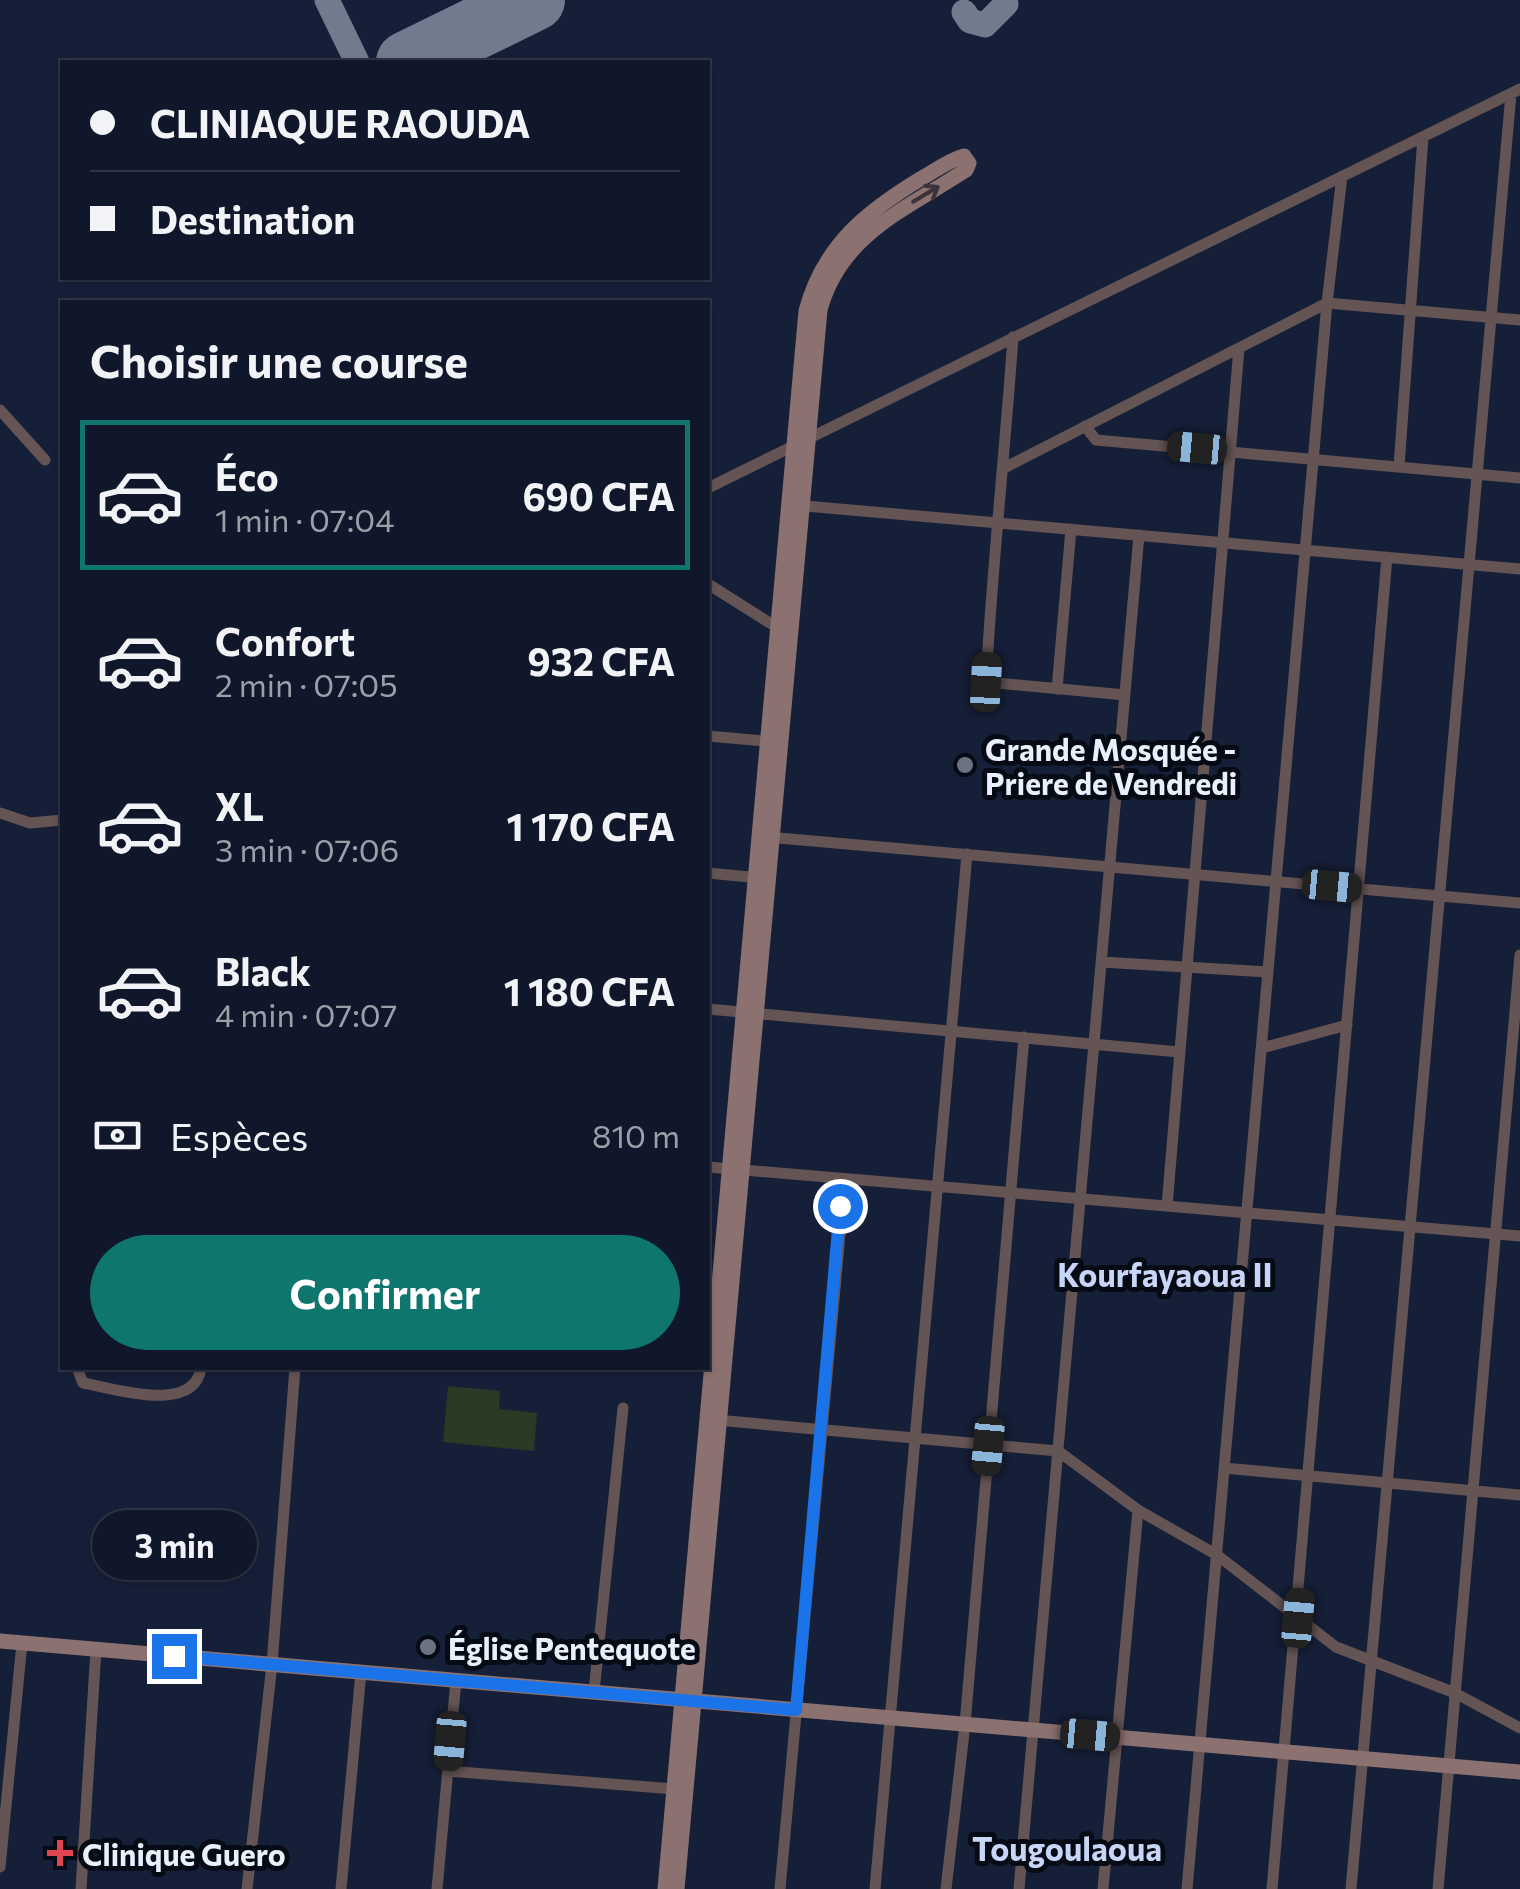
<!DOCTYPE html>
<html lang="fr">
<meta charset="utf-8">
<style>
:root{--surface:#10172a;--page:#192032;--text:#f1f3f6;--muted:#9c9fa8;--line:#303647;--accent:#0f766e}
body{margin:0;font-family:Commissioner,sans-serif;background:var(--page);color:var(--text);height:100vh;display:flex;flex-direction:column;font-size:38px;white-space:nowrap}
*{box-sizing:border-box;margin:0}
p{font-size:32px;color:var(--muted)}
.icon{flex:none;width:55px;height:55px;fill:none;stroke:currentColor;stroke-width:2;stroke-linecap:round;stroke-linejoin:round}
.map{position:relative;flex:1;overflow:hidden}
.sheet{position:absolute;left:60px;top:300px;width:650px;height:1070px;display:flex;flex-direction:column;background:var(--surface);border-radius:0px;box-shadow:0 2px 8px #0004,0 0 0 2px var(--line)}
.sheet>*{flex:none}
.hud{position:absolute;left:60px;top:60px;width:650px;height:220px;border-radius:0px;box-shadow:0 2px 8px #0004,0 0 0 2px var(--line);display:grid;align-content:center;height:220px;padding:0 30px;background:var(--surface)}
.end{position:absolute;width:45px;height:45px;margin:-22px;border:12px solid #1a73e8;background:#fff;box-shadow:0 0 0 5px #fff}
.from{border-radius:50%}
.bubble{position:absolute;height:70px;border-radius:35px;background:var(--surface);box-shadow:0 2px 8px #0004,0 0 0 2px var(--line);font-size:32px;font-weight:700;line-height:70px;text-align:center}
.car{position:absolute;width:30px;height:60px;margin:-30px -15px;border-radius:12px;box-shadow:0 0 8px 2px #0007;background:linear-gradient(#222 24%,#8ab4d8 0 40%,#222 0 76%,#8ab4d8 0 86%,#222 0)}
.hud b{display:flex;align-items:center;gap:35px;height:95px;font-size:38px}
.hud b+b{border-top:2px solid var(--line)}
.hud i{width:25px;height:25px;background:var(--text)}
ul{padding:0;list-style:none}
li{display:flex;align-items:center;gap:30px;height:150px;margin:0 20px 15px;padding:0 10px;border:5px solid transparent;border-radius:0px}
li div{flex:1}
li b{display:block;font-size:38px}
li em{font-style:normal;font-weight:700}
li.active{border-color:var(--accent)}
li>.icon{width:90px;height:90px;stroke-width:1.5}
h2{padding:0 30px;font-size:45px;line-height:120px}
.pay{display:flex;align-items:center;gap:25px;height:110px;padding:0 30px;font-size:38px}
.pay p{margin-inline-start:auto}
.cta{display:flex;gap:20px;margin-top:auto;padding:20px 30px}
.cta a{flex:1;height:115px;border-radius:60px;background:var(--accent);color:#fff;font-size:40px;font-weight:700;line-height:115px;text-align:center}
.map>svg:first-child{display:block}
.green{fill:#293a25}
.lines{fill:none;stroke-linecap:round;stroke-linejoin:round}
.taxiway{stroke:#727a8e;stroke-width:25}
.runway{stroke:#727a8e;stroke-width:62}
.street{stroke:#655454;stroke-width:11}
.secondary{stroke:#8b7170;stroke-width:15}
.oneway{stroke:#3b3339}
.route{stroke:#1a73e8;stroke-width:12}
.worship-dot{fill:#6b7280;stroke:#060a15;stroke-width:4}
.health-dot{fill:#e0444e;stroke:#060a15;stroke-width:4}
.labels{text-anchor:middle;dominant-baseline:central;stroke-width:10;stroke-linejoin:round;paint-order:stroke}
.poi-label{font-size:30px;font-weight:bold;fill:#e9effd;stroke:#060a15;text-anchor:start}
.neighbourhood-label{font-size:32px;font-weight:bold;fill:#c7d6f7;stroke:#060a15}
</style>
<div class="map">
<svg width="1520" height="1889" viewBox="0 0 1520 1889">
<rect width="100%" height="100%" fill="#161f38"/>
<path class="green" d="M448 1386 500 1391 499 1409 537 1413 534 1451 443 1442Z"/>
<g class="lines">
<path class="taxiway" d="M327 0 357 62
M964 12 970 21 985 25 1006 4"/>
<path class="runway" d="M407 62 534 0"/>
<path class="street" d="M1013 337C1005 453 992 567 986 682L1125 695
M0 410 45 460
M1085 426 1096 440 1520 478
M1399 466 1423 137
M1004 468 1327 303 1520 320
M708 488 1520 89
M794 505 1520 569
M708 584 784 632
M1057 689 1071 529
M708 736 774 742
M0 813 30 823 62 820
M767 837 1520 903
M708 873 760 878
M1102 962 1268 972
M708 1009 1179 1052
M1262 1048 1347 1025
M708 1167 1520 1236
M1167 1206 1239 348
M77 1368 83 1383C114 1388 194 1415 201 1368
M716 1420 1058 1451 1138 1510 1217 1555 1336 1647 1455 1693 1520 1728
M1224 1468 1520 1495
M594 1692 623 1408
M448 1771 674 1789
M0 1867 22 1643
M81 1889 96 1649
M247 1889 272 1664 295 1368
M341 1889 361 1672
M437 1889 456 1680
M780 1889 845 1179
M875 1889 967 854
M946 1889 965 1724 1024 1037
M1019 1889 1139 535
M1103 1889 1138 1510
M1187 1889 1327 303 1342 176
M1272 1889 1387 557
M1351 1889 1511 94
M1438 1889 1520 955"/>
<path class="secondary" d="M0 1641 1520 1772
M665 1889 806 311C823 246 867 211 922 178 935 171 949 160 964 156L969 163 966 170C906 209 840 235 820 310L677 1889"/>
</g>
<defs><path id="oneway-shaft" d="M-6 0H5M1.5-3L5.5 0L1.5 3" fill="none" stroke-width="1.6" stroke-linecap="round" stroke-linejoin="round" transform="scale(2.5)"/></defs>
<use class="oneway" href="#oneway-shaft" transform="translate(926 194) rotate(-31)"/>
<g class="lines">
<path class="route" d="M174 1656 796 1710 840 1206"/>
</g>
<g class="worship-dot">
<circle cx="965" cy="765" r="10"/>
<circle cx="428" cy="1647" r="10"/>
</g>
<path class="health-dot" d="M55 1838h10v10h10v10h-10v10h-10v-10h-10v-10h10z"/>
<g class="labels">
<g class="poi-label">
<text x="985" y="748">Grande Mosquée -<tspan x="985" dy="34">Priere de Vendredi</tspan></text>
<text x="448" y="1647">Église Pentequote</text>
<text x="82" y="1853">Clinique Guero</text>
</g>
<g class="neighbourhood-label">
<text x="1165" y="1274">Kourfayaoua II</text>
<text x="1067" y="1848">Tougoulaoua</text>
</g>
</g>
</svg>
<i class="end from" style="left:840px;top:1206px"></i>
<i class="end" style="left:174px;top:1656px"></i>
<div class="bubble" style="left:92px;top:1510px;width:165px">3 min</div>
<i class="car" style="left:1197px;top:448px;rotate:275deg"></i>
<i class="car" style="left:986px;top:682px;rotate:3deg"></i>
<i class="car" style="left:1332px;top:886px;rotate:95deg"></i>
<i class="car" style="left:988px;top:1446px;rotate:185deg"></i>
<i class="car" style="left:1298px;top:1618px;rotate:5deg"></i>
<i class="car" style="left:1090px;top:1735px;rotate:95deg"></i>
<i class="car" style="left:450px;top:1741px;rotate:185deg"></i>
<div class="hud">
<b><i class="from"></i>CLINIAQUE RAOUDA</b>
<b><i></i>Destination</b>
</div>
<section class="sheet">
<h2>Choisir une course</h2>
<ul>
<li class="active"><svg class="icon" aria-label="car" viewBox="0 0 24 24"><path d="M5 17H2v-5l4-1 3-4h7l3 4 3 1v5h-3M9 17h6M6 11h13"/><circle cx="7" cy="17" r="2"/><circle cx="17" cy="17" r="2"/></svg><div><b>Éco</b><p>1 min · 07:04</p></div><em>690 CFA</em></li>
<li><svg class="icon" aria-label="car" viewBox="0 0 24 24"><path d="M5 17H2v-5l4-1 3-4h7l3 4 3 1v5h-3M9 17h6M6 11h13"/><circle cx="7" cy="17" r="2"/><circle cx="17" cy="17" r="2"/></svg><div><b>Confort</b><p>2 min · 07:05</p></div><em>932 CFA</em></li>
<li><svg class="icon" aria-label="car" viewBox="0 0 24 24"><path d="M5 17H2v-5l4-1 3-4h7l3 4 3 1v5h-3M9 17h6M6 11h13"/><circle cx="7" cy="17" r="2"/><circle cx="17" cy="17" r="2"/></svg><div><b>XL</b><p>3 min · 07:06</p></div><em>1 170 CFA</em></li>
<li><svg class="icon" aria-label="car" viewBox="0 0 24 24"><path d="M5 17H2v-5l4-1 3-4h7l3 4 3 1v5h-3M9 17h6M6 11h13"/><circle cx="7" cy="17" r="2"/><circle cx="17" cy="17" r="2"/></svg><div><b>Black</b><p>4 min · 07:07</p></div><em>1 180 CFA</em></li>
</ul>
<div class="pay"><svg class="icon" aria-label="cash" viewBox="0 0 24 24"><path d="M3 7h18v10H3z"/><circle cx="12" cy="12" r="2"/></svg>Espèces<p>810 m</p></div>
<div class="cta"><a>Confirmer</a></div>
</section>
</div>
